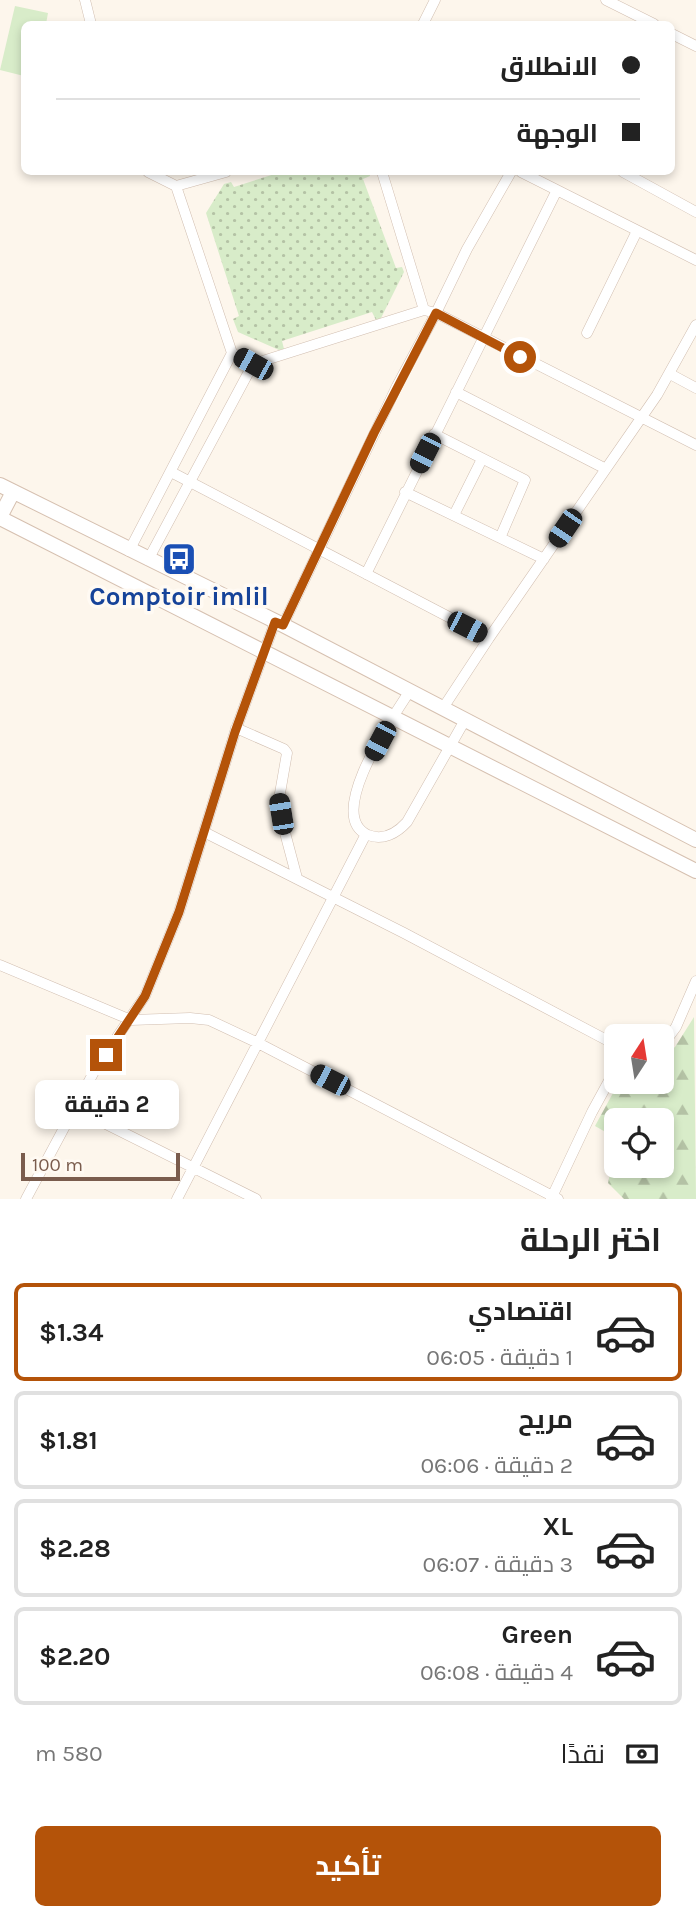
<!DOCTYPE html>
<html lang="ar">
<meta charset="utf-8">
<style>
:root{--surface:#fff;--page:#f6f6f6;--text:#222;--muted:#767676;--line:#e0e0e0;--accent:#b45309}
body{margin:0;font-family:Karla,Cairo,sans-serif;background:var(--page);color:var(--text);direction:rtl;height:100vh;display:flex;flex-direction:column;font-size:26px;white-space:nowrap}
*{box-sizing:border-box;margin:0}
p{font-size:23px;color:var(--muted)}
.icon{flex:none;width:38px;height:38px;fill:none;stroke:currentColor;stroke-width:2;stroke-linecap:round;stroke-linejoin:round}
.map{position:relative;height:1199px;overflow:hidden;direction:ltr}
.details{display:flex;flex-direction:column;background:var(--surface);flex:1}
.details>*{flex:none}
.banner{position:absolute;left:21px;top:21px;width:654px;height:154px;border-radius:10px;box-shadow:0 4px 10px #0003;direction:rtl;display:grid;align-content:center;height:154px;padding:0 35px;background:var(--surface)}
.needle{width:46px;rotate:12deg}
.tools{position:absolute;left:604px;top:1024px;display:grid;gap:14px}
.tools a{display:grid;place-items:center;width:70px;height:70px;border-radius:10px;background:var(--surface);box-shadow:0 4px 10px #0003;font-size:35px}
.scale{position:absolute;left:21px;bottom:18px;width:159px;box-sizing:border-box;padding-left:7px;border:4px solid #7a5c4d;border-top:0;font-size:19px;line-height:24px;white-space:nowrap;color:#7a5c4d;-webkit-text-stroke:5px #fffaf3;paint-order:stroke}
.end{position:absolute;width:32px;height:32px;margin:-16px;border:9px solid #b45309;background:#fff;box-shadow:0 0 0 4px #fff}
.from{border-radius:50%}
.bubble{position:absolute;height:49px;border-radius:10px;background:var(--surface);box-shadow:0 4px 10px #0003;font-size:23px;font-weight:700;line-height:49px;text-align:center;direction:rtl}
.car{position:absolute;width:21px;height:42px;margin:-21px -10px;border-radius:9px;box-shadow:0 0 5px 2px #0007;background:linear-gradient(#222 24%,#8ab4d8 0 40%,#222 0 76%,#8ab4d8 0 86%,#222 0)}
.banner b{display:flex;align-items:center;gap:24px;height:66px;font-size:26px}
.banner b+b{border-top:2px solid var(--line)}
.banner i{width:18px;height:18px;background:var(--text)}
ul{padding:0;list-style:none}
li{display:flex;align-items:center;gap:21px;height:98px;margin:0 14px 10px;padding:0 21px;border:4px solid var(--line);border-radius:10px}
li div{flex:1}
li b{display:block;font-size:26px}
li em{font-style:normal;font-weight:700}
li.selected{border-color:var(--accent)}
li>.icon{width:63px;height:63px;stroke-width:1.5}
h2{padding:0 35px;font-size:32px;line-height:84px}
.pay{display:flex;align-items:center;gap:18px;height:77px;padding:0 35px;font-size:26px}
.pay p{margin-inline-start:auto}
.button{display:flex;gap:14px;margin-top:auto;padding:14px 35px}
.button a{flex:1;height:80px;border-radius:10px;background:var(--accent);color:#fff;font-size:28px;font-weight:700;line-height:80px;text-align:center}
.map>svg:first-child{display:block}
.grass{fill:url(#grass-dots)}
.forest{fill:url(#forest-firs)}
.pitch{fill:#d8ecc9}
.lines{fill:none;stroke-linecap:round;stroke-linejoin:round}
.street-casing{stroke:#d1beb0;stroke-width:11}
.secondary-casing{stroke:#d6c0b0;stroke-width:16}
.street{stroke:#fff;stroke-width:10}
.secondary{stroke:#fff;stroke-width:14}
.route{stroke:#b45309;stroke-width:9}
.labels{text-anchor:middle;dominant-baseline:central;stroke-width:7;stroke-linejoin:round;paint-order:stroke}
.transit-label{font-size:26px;font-weight:bold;fill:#164399;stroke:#fffaf3}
</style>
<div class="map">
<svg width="696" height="1199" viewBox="0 0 696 1199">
<defs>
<pattern id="grass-dots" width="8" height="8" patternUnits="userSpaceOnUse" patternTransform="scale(1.75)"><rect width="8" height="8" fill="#d8ecc9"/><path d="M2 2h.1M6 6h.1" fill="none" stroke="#b4c2a5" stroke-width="1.8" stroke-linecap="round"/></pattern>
<pattern id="forest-firs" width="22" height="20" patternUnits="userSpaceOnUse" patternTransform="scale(1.75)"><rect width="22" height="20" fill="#d8ecc9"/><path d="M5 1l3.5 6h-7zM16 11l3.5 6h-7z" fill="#b4c2a5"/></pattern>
</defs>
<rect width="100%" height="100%" fill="#fdf6ec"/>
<path class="grass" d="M281 172H369L370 176 363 179 396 268 402 267 404 272 381 318 376 320 372 312 282 341 284 349 279 350 238 332 233 319 239 316 206 213 224 184 231 182 234 187Z"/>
<path class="forest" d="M694 1017 696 1199H624L608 1183 616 1146V1166H662V1120H616V1138L595 1126 619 1082H662V1056L675 1047Z"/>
<path class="pitch" d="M15 6 48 13 46 24H24V76L0 70Z"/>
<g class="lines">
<g class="street-casing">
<path id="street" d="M85 0 91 24
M606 0 654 24
M423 24 435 0
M672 34 696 46
M148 172 176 186 226 172
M382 172 424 310
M521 172 696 260
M623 172 696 212
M176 186 232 353 253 364 424 310 436 313 696 445
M587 333 637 231
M670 374 696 388
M456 392 606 469
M434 434 525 480 500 538
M171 472 489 638
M405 492 544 559
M454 515 482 459
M129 551 232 353
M148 560 253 364
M366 574 557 190
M283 625 397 386 436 313 467 249 511 172
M409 692C393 717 324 816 368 835 383 841 397 833 407 822L465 720
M443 708 489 638 657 395 696 325
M236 728 284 749 287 753 279 799 284 829 297 878
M204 832 404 933 616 1045
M0 965 131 1020 190 1018 209 1020 258 1043 558 1199
M662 1046 676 1027 696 981
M74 1108 256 1199
M26 1199 96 1068 145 996 179 912 235 732 275 622
M177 1199 366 834
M551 1199 592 1112 616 1068"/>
</g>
<g class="secondary-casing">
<path id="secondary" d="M0 485 283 625 696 840
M0 517 13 492
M0 518 696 871"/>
</g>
<use href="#street" class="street"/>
<use href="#secondary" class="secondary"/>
</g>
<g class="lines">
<path class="route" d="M106 1055 145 996 179 912 235 732 275 622 283 625 374 433 436 313 520 357"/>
</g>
<defs>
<g id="bus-square" transform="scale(1.75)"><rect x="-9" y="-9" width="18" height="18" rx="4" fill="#1a4fb4" stroke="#fffaf3"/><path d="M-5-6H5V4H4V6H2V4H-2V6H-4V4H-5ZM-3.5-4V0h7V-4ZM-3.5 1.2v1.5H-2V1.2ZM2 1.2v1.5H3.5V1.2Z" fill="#fff"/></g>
</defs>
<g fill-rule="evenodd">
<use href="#bus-square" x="179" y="559"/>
</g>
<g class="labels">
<g class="transit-label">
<text x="179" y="596">Comptoir imlil</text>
</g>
</g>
</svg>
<div class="tools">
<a><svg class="needle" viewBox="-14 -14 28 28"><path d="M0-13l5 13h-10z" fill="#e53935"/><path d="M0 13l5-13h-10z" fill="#767676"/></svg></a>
<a><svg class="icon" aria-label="locate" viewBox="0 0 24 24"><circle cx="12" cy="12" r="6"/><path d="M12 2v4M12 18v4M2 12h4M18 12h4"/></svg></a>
</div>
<div class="scale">100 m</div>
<i class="end from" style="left:520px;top:357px"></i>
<i class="end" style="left:106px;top:1055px"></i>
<div class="bubble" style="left:35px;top:1080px;width:144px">2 دقيقة</div>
<i class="car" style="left:253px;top:364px;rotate:299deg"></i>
<i class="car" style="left:425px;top:453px;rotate:207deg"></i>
<i class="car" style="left:565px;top:528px;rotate:214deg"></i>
<i class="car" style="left:467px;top:627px;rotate:117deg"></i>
<i class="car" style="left:380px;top:741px;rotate:208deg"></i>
<i class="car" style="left:281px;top:814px;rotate:351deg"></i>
<i class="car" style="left:330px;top:1080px;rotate:297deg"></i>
<div class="banner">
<b><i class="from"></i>الانطلاق</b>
<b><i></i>الوجهة</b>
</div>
</div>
<section class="details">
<h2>اختر الرحلة</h2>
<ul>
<li class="selected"><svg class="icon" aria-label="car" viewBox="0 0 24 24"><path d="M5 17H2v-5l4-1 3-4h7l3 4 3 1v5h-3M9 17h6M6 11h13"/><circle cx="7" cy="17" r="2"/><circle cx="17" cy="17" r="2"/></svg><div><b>اقتصادي</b><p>1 دقيقة · 06:05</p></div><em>$1.34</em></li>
<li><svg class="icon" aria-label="car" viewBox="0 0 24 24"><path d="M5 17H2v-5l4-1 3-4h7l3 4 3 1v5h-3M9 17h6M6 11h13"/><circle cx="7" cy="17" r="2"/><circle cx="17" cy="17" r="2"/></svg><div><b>مريح</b><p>2 دقيقة · 06:06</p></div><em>$1.81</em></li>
<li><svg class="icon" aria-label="car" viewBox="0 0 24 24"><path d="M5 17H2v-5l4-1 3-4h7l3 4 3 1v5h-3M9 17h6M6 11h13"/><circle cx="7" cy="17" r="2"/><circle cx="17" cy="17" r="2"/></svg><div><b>XL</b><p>3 دقيقة · 06:07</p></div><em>$2.28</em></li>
<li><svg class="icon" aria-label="car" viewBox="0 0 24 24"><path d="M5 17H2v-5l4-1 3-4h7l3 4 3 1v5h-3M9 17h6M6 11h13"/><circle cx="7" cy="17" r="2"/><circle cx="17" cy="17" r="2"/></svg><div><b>Green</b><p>4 دقيقة · 06:08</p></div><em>$2.20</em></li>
</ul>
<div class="pay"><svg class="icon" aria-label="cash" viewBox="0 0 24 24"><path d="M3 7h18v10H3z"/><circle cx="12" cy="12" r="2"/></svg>نقدًا<p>580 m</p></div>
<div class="button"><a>تأكيد</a></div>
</section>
